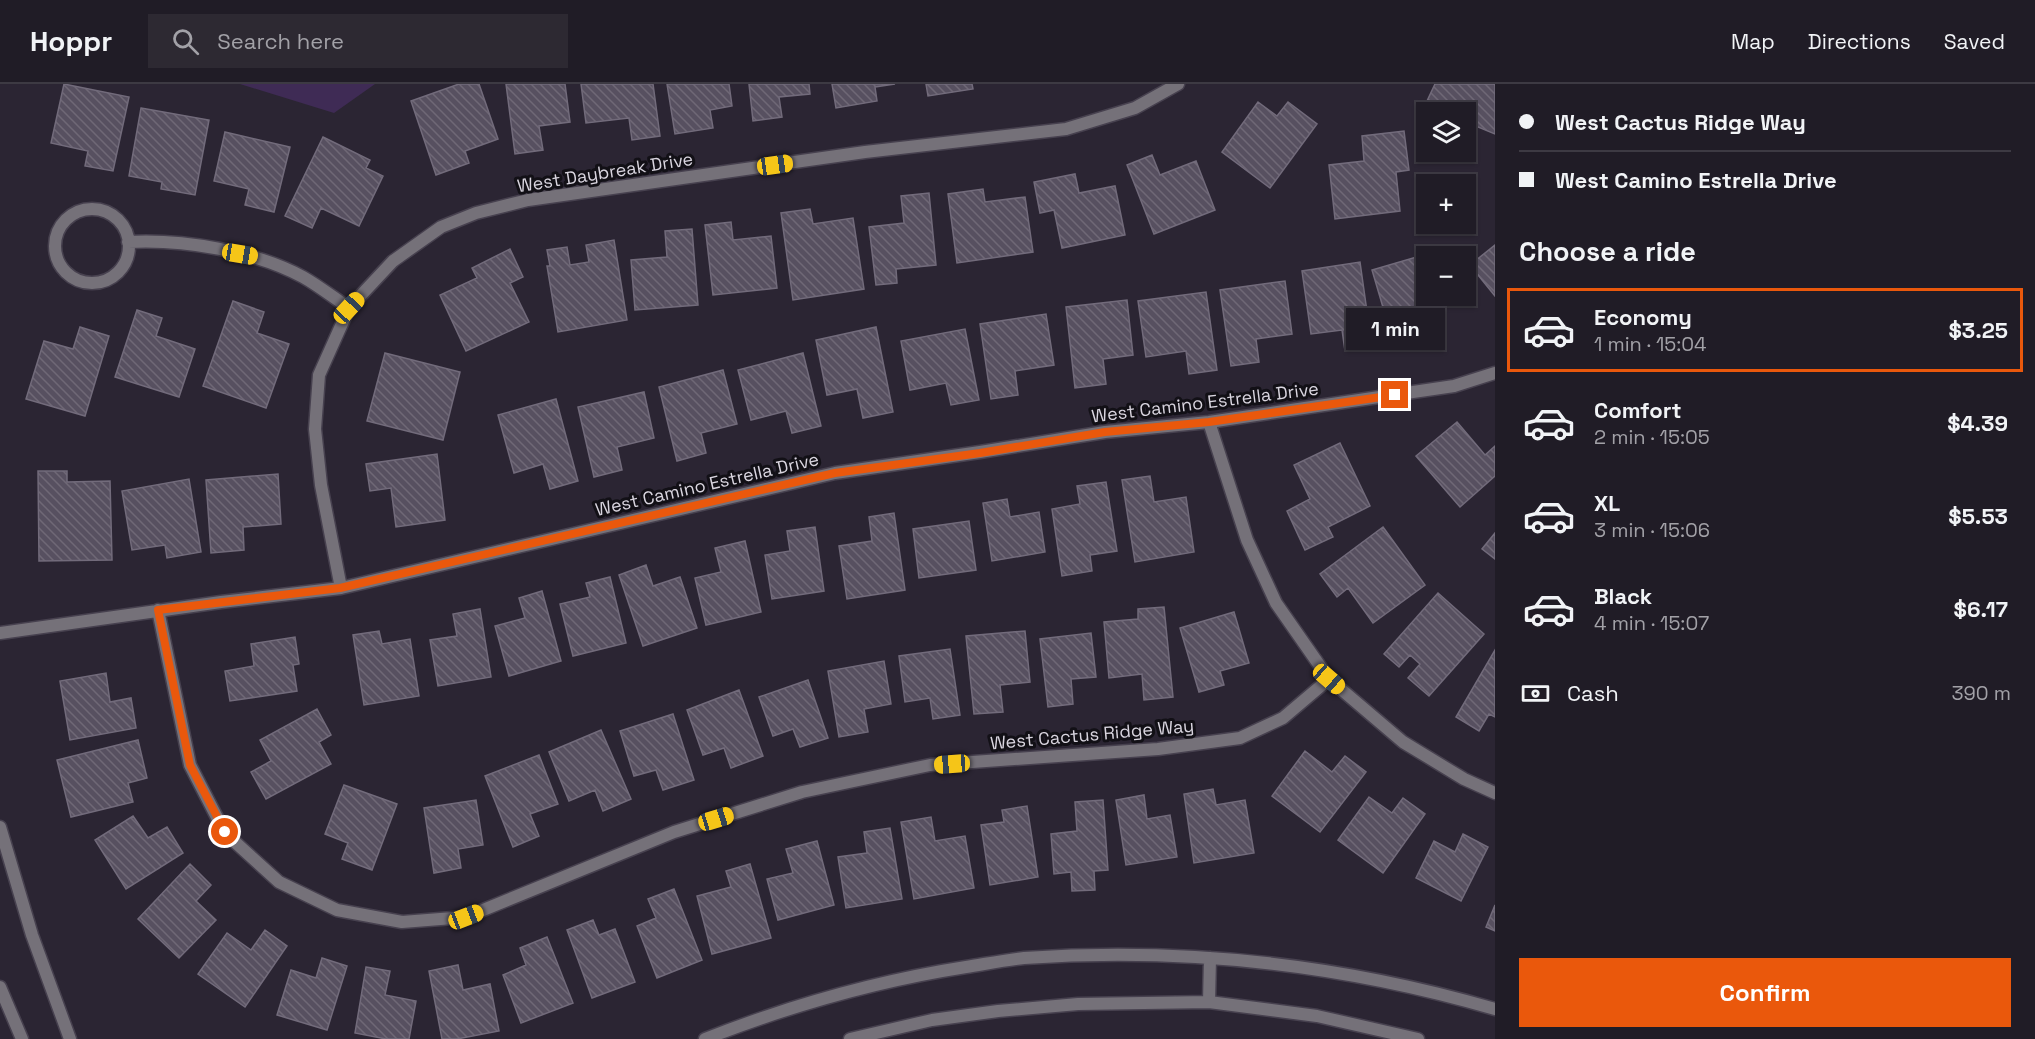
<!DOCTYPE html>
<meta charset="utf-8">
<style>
:root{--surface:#201c26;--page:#2d2932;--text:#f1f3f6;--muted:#a2a1a7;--line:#3d3a43;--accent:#ea580c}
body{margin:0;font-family:"Space Grotesk",sans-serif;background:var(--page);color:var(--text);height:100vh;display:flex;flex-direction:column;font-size:22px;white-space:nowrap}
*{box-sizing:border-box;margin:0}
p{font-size:20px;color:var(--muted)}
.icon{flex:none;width:33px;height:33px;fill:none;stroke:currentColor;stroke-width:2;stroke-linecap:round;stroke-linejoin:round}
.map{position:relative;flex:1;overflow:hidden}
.panel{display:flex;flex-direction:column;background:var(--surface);width:540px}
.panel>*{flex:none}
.top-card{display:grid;align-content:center;height:132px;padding:0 24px;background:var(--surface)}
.controls{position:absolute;left:1416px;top:18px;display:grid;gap:12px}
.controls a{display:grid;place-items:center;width:60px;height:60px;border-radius:0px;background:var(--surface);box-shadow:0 2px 4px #0004,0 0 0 2px var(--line);font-size:30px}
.end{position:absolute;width:27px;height:27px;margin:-14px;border:8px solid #ea580c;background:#fff;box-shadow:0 0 0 3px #fff}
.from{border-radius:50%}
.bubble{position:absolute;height:42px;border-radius:0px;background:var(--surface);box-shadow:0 2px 4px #0004,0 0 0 2px var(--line);font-size:20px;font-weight:800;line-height:42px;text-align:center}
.car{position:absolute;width:18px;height:36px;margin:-18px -9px;border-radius:8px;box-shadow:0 0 4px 2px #0007;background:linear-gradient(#f5c518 24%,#345 0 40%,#f5c518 0 76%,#345 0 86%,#f5c518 0)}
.top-card b{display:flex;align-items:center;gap:21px;height:57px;font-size:22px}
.top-card b+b{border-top:2px solid var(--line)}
.top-card i{width:15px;height:15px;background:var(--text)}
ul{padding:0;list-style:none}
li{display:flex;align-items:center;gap:18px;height:84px;margin:0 12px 9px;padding:0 12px;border:3px solid transparent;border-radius:0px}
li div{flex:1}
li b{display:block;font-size:22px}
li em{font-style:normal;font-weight:800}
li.active{border-color:var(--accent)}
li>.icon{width:54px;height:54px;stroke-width:1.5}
h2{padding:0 24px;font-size:27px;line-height:72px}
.pay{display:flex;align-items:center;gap:15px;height:66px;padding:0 24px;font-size:22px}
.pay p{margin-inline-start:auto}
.button{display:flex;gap:12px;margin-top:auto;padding:12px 24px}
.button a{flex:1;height:69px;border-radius:0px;background:var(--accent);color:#fff;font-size:24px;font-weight:800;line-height:69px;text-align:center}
header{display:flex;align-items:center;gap:36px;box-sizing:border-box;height:84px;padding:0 30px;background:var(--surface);border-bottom:2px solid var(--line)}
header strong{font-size:28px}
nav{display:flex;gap:33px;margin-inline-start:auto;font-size:21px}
.search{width:420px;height:54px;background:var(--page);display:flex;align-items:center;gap:15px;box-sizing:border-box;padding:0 21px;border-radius:0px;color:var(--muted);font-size:22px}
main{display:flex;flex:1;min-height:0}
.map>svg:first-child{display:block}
.grass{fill:#3f2b55}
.building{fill:url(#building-back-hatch);stroke:#726b7b;stroke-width:1.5}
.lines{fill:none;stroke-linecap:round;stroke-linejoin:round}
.minor-casing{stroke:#47414f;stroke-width:15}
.tertiary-casing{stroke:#47414f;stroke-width:15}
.minor{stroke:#757179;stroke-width:12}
.tertiary{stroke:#757179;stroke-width:12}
.route{stroke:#ea580c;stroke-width:8}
.labels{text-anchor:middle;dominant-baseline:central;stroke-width:6;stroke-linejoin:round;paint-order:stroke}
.street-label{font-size:18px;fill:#d9d5df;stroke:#121016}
</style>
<header>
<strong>Hoppr</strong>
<div class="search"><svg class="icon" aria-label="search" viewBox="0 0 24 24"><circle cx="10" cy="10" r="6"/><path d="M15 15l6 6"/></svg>Search here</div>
<nav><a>Map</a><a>Directions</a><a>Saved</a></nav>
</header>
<main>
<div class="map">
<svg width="1495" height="955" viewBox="0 0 1495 955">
<defs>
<pattern id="building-back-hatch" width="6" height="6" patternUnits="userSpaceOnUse" patternTransform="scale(1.5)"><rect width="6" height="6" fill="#575060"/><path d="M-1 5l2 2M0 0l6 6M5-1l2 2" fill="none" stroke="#6f6876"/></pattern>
</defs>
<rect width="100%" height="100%" fill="#2b2533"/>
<path class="grass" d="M240 0H375L334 29Z"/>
<path class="building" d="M64 0 129 13 113 87 85 82 88 67 51 59Z
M459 0H479L498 55 465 67 469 79 436 91 411 17Z
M506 0H565L570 38 539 42 543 66 515 70Z
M581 0H653L660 52 632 56 629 34 586 39Z
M667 0H729L732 22 710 26 713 44 675 50Z
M749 0H809L810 10 779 13 782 33 753 37Z
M832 0H895L875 3 877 17 836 24Z
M926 0H972L973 5 928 12Z
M1435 0H1495V50L1466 38V28H1426V35L1420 32Z
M1258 18 1277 32 1288 18 1317 40 1270 104 1222 68Z
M141 24 209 36 195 111 161 105 162 98 129 92Z
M1404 47 1409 86 1396 88 1400 127 1335 135 1329 81 1364 77 1362 52Z
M225 48 290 63 274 128 245 121 249 105 214 97Z
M323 53 370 76 366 84 383 92 359 142 321 124 312 144 285 132Z
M1152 71 1160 91 1196 77 1215 126 1154 150 1127 81Z
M1075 90 1079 109 1115 102 1125 151 1062 164 1054 126 1040 129 1034 98Z
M983 105 985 118 1025 113 1033 168 957 179 948 110Z
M929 109 936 181 896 185 897 199 876 201 869 143 904 139 901 112Z
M810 125 813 140 853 134 864 205 793 216 781 129Z
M731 138 733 156 771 152 777 204 713 211 705 141Z
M692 145 698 221 635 226 631 176 667 173 665 147Z
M614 156 627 236 558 248 547 182H550L547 166 567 163 570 181 589 178 586 161Z
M1495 161V212L1470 181Z
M510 165 523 193 510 199 529 238 466 267 440 211 477 194 472 184Z
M1444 165 1446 172H1426V212H1458V213L1442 218 1445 231 1422 238 1427 255 1395 264 1372 186Z
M1360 178 1372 263 1345 267 1342 246 1311 250 1302 187Z
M1285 197 1292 250 1256 255 1259 278 1231 282 1220 206Z
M1206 208 1217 286 1189 290 1186 267 1146 273 1138 217Z
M1127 216 1133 271 1103 275 1106 300 1075 304 1066 223Z
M233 217 264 228 257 249 289 260 266 324 203 302Z
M137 226 162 234 156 252 195 265 179 313 115 293Z
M1046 230 1054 281 1015 287 1018 311 991 315 980 240Z
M80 243 109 252 85 332 26 315 44 257 73 265Z
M876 243 893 328 863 334 857 305 827 311 816 256Z
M965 245 979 316 951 321 946 299 910 306 901 257Z
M385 269 460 288 443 356 367 337Z
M803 269 821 342 792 349 786 327 751 336 738 286Z
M723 286 737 340 701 349 706 369 677 377 659 303Z
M644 308 654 354 617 363 622 386 594 393 578 323Z
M556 315 578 397 550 405 543 380 514 389 498 331Z
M1457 338 1485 371 1495 362V392L1460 423 1416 372Z
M1340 359 1370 422 1328 443 1333 453 1305 466 1287 427 1310 415 1294 381Z
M437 370 445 436 396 443 391 404 370 407 366 380Z
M38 387H67V398L110 397 112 476 39 477Z
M278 390 281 440 243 443 244 466 211 469 206 396Z
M1150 392 1154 418 1186 413 1194 468 1135 478 1122 396Z
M189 395 201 468 167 474 165 461 132 466 122 407Z
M1106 398 1117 467 1090 471 1092 487 1062 492 1052 425 1080 420 1077 402Z
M1007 415 1010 433 1039 428 1045 468 992 477 983 419Z
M894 429 905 506 847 515 839 462 872 457 869 433Z
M969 437 976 486 919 494 913 445Z
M815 443 824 507 772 515 765 471 790 467 787 447Z
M1383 443 1425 501 1373 539 1348 504 1337 513 1320 490Z
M1495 449V475L1482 465Z
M745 457 761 528 706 541 695 494 721 488 715 464Z
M646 481 653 502 680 493 697 544 643 562 619 491Z
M610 493 626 559 573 572 560 520 590 513 586 499Z
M542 507 561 577 509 592 495 542 525 534 519 514Z
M1438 509 1484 550 1429 612 1408 594 1420 580 1410 571 1399 583 1384 570Z
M1164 523 1173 613 1144 616 1142 590 1109 594 1104 538 1138 535V525Z
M480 525 491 593 438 602 430 556 457 552 453 530Z
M1234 528 1249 579 1220 587 1224 601 1199 608 1180 544Z
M379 547 382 560 410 555 419 612 364 621 353 551Z
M1025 547 1030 598 1000 601 1003 628 974 630 966 552Z
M1091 549 1096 593 1071 595 1073 620 1048 623 1040 555Z
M295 553 299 580 293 581 297 607 230 617 225 587 254 582 251 560Z
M950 565 960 631 933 635 930 614 905 618 899 572Z
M1495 566V633L1489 630 1479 647 1456 633Z
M884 577 891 620 864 625 868 648 839 653 828 587Z
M106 589 110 618 131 614 136 644 70 656 60 597Z
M808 596 828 654 800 663 793 645 773 652 759 613Z
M739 606 763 672 731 684 724 664 703 671 687 626Z
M317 625 331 651 319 658 331 680 266 715 251 688 271 677 260 656Z
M673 630 694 696 663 706 656 686 634 692 620 647Z
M601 646 631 715 603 727 595 706 569 717 549 668Z
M138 656 147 694 128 699 133 718 71 733 57 676Z
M1305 667 1332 688 1345 672 1366 688 1320 748 1272 712Z
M539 671 558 720 530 730 539 752 513 763 485 692Z
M344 701 397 720 372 786 342 775 348 759 325 750Z
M1213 705 1216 721 1245 716 1254 769 1194 779 1184 710Z
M1144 711 1147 735 1170 731 1177 773 1126 781 1116 716Z
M1369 713 1392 729 1403 714 1425 730 1383 789 1338 756Z
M476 716 483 761 458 765 461 784 434 789 424 724Z
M1103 716 1108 786 1094 787 1095 806 1072 807 1071 788 1054 790 1051 750 1077 747 1075 718Z
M1027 722 1038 793 990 801 981 741 1004 738 1002 726Z
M133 732 148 754 167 743 183 769 126 805 95 756Z
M931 733 935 757 965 752 974 804 914 815 901 738Z
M890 744 902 815 846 824 838 773 867 769 864 748Z
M1463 750 1488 763 1461 817 1416 794 1434 757 1455 768Z
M817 757 834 821 778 836 767 795 793 789 786 765Z
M190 780 211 801 196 817 216 836 179 874 138 835Z
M750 780 771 854 712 870 697 812 731 803 726 787Z
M674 805 702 876 657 894 637 842 656 834 648 815Z
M1495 821V847L1486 843Z
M593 836 599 851 615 845 635 898 592 914 567 846Z
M265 846 287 862 245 923 198 890 227 849 251 866Z
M547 853 573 919 521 939 503 891 526 881 520 864Z
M322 874 347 882 327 946 277 931 291 886 316 894Z
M458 881 463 906 490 900 499 947 457 955H442L429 887Z
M366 883 390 887 385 911 416 917 409 955H386L355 949Z"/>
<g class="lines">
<g class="minor-casing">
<path id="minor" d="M55 162a37 37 0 1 1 74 0a37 37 0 1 1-74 0Z
M128 158C183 155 255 167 303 193 319 202 334 214 349 224
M1209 338 1247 456 1276 519 1329 595 1403 658 1464 695 1495 709
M341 504 321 401 315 345 319 291 349 224 393 177 441 143 476 129 528 116 865 68 1066 45 1135 24 1178 0
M158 526 190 681 225 749 279 798 337 826 402 838 466 833 674 748 802 708 930 681 1158 665 1240 654 1283 634 1329 595
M0 549 221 518 341 504 835 389 980 368 1105 348 1209 338 1454 302 1495 289"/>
</g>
<g class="tertiary-casing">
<path id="tertiary" d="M0 743 32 851 70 955
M0 903 22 955
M1209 918 1210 874
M705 955C789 922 876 897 966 883 985 880 1005 876 1024 874 1184 863 1341 880 1495 925
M850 955 932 936 998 927 1078 920 1209 918 1317 932 1418 955"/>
</g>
<use href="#minor" class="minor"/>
<use href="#tertiary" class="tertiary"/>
</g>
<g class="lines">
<path class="route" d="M225 748 190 681 158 526 340 504 835 389 980 369 1105 348 1209 338 1395 311"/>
</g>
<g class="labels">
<g class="street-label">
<text transform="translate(605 88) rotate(-9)">West Daybreak Drive</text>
<text transform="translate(1205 318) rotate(-7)">West Camino Estrella Drive</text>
<text transform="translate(707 400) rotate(-13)">West Camino Estrella Drive</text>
<text transform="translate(1092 650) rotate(-5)">West Cactus Ridge Way</text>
</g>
</g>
</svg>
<div class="controls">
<a><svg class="icon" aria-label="layers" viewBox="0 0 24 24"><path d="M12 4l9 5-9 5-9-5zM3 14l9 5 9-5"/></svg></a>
<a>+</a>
<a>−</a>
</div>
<i class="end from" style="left:225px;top:748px"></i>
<i class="end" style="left:1395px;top:311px"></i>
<div class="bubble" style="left:1346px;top:224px;width:99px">1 min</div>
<i class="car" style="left:775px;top:81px;rotate:82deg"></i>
<i class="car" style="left:240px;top:170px;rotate:100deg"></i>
<i class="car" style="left:349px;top:224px;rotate:43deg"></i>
<i class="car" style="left:1329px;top:595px;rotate:131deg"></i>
<i class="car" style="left:952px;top:680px;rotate:266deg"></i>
<i class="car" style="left:716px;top:735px;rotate:73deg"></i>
<i class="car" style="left:466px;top:833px;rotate:69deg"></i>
</div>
<section class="panel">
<div class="top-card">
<b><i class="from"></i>West Cactus Ridge Way</b>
<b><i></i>West Camino Estrella Drive</b>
</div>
<h2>Choose a ride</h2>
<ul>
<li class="active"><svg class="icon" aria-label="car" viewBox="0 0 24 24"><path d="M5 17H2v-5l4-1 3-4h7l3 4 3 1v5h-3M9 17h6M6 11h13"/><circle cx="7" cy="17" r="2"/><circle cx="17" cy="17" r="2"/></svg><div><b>Economy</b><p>1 min · 15:04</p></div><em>$3.25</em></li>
<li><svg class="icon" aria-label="car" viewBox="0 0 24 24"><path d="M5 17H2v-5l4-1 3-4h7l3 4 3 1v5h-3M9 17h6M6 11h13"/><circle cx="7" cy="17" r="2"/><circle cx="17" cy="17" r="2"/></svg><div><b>Comfort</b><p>2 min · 15:05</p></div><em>$4.39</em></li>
<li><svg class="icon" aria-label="car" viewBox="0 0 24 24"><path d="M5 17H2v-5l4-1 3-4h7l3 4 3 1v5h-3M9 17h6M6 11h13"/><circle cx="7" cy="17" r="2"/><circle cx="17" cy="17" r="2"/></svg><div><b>XL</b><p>3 min · 15:06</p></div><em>$5.53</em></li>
<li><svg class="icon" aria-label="car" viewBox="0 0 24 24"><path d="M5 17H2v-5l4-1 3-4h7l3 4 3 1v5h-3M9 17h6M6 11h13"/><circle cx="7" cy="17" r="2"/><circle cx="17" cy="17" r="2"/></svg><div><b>Black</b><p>4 min · 15:07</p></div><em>$6.17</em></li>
</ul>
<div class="pay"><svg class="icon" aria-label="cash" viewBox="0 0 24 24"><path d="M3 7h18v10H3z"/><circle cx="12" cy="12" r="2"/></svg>Cash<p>390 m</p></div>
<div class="button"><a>Confirm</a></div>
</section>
</main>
